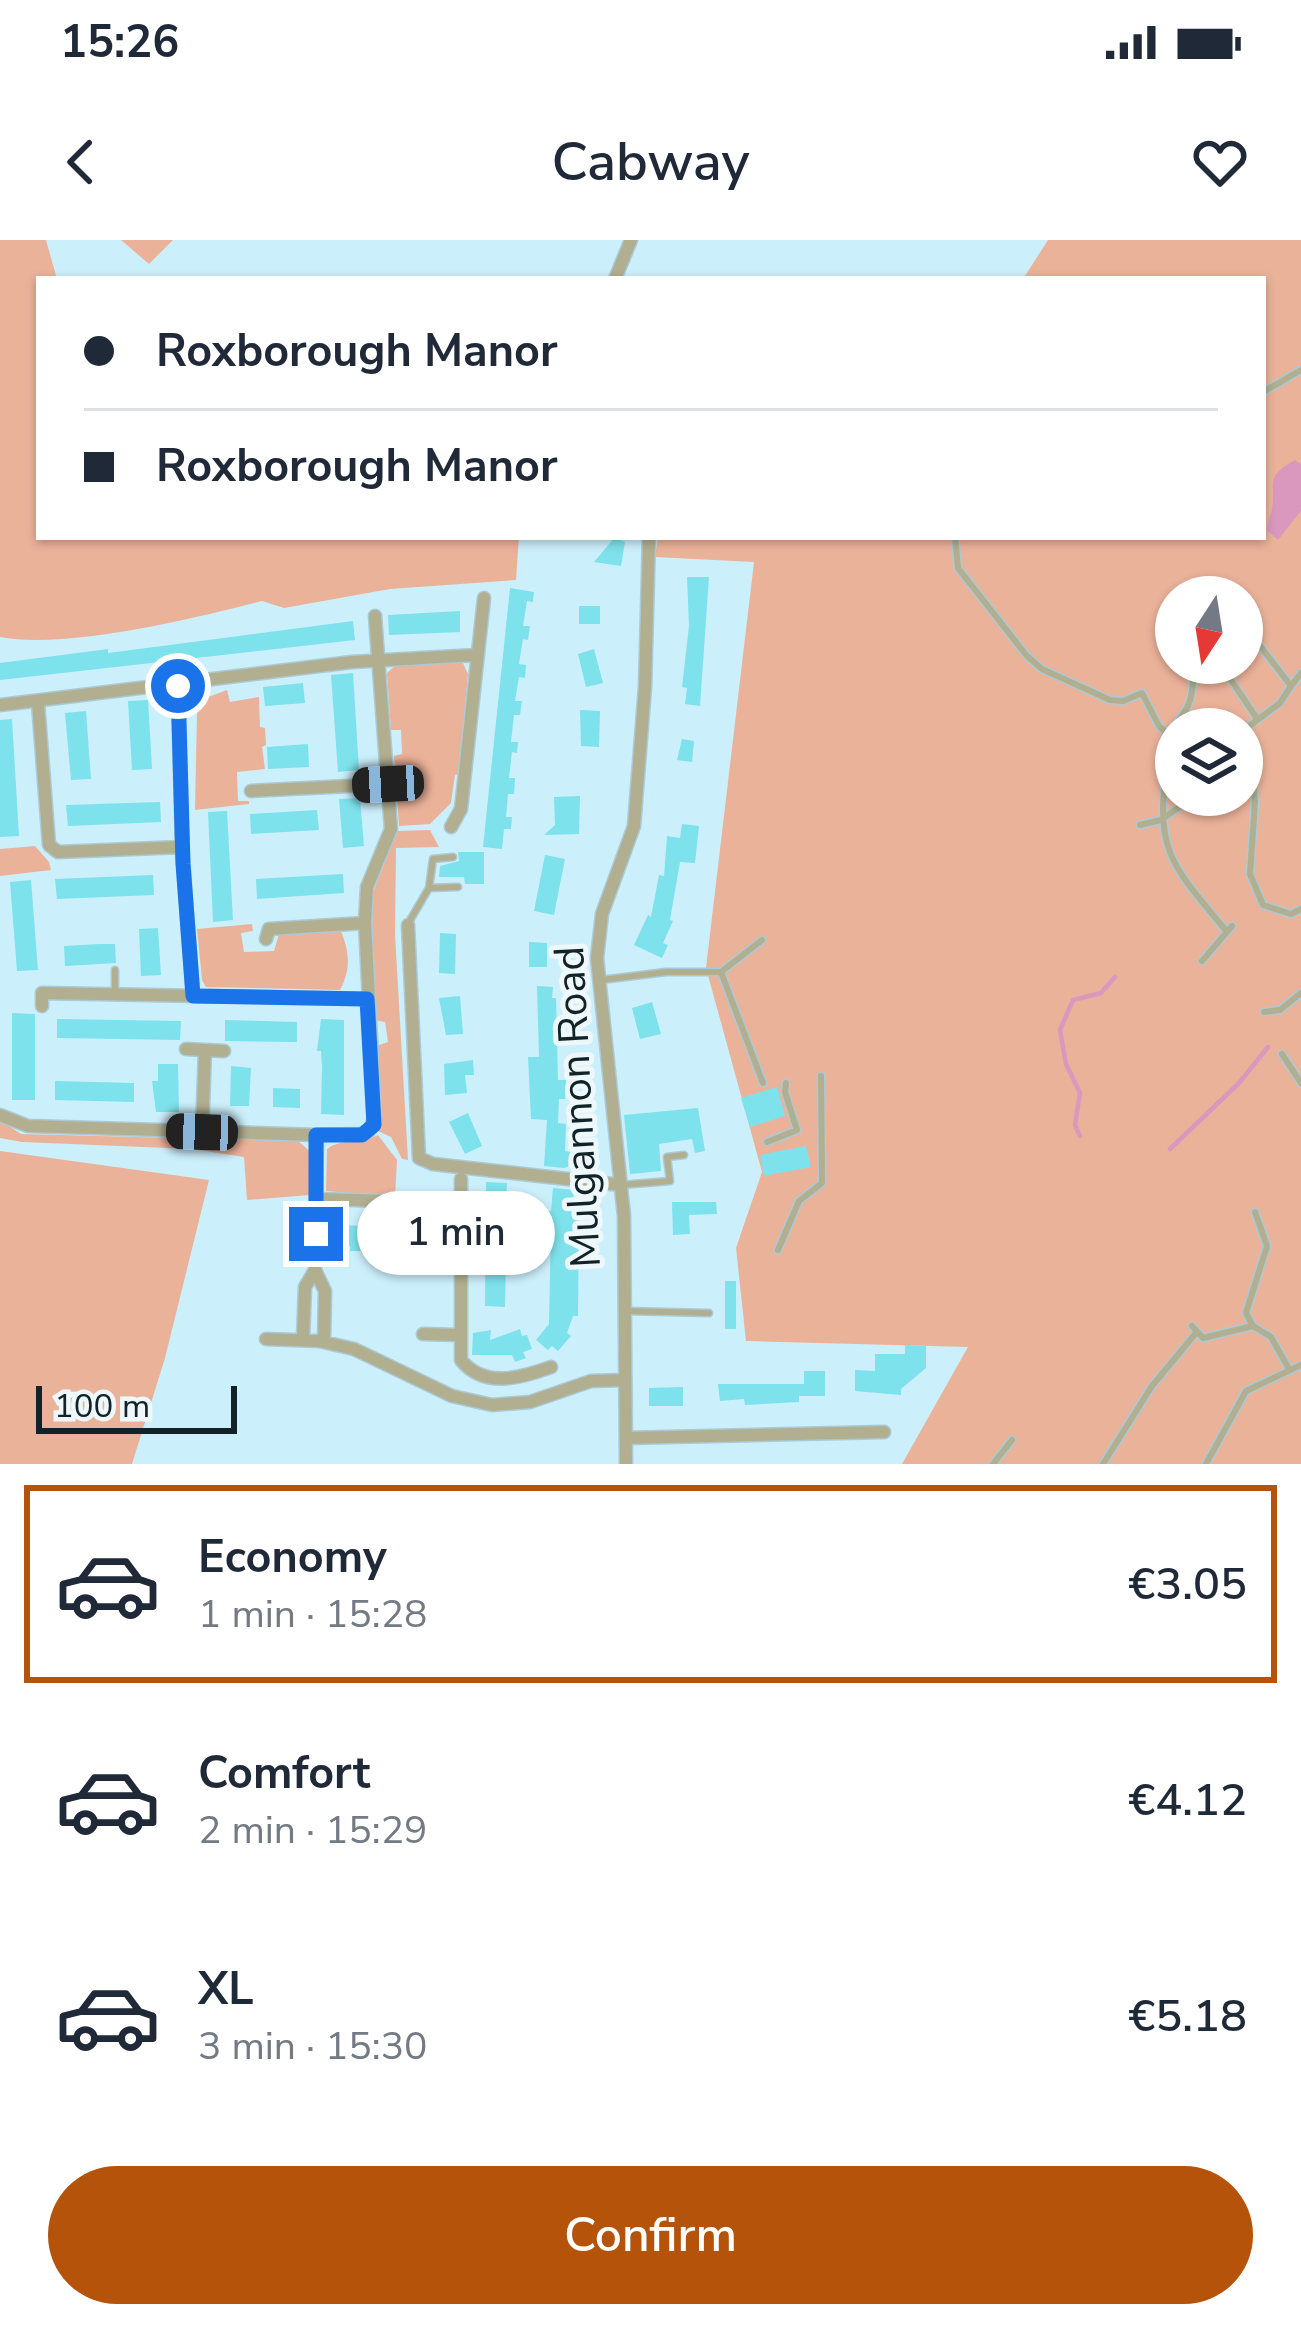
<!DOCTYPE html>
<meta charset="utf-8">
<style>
:root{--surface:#fff;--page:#f2f2f3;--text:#1f2937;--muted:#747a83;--line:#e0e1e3;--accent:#b45309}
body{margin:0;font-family:"Nunito Sans",sans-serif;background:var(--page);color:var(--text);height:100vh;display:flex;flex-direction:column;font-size:45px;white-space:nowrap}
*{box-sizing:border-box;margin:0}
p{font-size:39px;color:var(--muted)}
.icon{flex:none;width:66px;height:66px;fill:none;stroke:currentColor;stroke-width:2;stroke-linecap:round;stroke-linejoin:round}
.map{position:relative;height:1224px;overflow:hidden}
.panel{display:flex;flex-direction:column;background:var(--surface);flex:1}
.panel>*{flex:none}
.hud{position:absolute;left:36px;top:36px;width:1230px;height:264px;border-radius:0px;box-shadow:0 3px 9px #0004;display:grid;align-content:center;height:264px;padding:0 48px;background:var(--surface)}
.needle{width:78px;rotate:192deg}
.fabs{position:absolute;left:1155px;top:336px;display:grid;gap:24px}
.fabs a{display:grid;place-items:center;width:108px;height:108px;border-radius:50%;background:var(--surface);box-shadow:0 3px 9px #0004;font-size:60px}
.scale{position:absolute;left:36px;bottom:30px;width:201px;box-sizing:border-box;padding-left:12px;border:6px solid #112228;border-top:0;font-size:33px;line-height:42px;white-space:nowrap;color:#112228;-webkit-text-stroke:9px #eef7fa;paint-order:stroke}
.end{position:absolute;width:54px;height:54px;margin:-27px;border:15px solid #1a73e8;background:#fff;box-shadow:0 0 0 6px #fff}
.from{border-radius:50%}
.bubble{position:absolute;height:84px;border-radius:42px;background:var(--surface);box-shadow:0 3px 9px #0004;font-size:39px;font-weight:600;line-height:84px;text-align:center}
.car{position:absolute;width:36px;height:72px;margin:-36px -18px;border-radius:15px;box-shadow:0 0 9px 3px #0007;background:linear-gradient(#222 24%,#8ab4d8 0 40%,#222 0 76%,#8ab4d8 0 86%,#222 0)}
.hud b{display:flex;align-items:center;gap:42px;height:114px;font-size:45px}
.hud b+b{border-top:3px solid var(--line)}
.hud i{width:30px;height:30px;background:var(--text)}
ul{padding:21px 0 0;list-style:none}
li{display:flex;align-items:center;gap:36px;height:198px;margin:0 24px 18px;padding:0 24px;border:6px solid transparent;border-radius:0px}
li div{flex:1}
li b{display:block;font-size:45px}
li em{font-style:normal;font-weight:600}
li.active{border-color:var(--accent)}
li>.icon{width:108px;height:108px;stroke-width:1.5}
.button{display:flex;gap:24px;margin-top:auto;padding:24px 48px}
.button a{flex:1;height:138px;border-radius:72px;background:var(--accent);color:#fff;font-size:48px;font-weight:600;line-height:138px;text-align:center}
.status{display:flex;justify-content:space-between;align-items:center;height:84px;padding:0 60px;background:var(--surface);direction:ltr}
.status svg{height:33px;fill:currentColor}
header{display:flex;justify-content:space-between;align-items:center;height:156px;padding:0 48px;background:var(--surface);font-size:54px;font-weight:600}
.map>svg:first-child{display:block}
.green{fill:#ebb29a;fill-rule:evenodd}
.water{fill:#da98bf}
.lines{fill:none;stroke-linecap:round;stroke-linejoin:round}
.stream{stroke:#da98bf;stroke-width:4.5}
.building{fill:#7de2eb}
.service-casing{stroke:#aacad6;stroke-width:9}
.minor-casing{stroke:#aacad6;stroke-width:15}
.service{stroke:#b2af90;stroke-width:6}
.minor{stroke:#b2af90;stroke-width:12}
.route{stroke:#1a73e8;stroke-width:15}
.labels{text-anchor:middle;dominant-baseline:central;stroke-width:10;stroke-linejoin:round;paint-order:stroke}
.street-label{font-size:42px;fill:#112228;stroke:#eef7fa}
</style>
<div class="status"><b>15:26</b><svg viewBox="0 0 49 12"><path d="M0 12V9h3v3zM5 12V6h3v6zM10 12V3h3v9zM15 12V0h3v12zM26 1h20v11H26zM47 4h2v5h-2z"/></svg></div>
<header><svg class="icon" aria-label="back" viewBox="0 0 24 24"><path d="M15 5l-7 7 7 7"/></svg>Cabway<svg class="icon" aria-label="heart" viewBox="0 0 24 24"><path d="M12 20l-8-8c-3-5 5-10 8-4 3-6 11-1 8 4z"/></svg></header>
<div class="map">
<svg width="1301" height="1224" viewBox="0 0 1301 1224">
<rect width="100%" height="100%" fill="#cceffc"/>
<path class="green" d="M0 0H46L57 39H39V297H519L516 340 390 349 284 368 262 361C197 378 64 410 0 397Z
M121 0H173L149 24Z
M1048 0H1301V1224H902L968 1107 746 1101 736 1008 762 932 706 728 754 322 655 317 658 297H1263V39H1023ZM1176 357H1242V423H1176ZM1176 489H1242V555H1176Z
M455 422 463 423 468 434 459 534 455 535 451 563 430 584 399 586 394 516 402 514 401 490H391L387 433 395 426Z
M227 450 230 462 259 457 260 487 265 488 266 505 262 507 265 529 237 532 238 561H249V564L195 570 197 473 203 459Z
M430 590 439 607 396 608 395 694 408 920 402 919 391 897 378 891 376 806 388 802 385 782 374 780 371 701 374 650 397 591Z
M35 606 49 622 51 630 0 636V609Z
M252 684 253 691 241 693 244 712 274 711 279 694 340 689C350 712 351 729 340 750L206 747 202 740 197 689Z
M0 880 21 894 298 901 312 913 310 955 247 960 244 917 192 909 22 902 0 898Z
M378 895 397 920 395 957 326 951 327 909C341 898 361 904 378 895Z
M0 911 209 940 165 1118 132 1224H0Z"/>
<path class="water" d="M1295 220 1301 224V271L1278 300 1267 290C1268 283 1270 277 1272 270 1276 243 1264 237 1295 220Z"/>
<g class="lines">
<path class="stream" d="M1080 896 1075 885 1080 853 1066 824 1060 790 1073 760 1101 753 1115 737
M1170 909 1239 843 1268 807"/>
</g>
<path class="building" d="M615 297 625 302 621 326 594 322Z
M687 337H709L700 466 685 464 687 448 682 447 689 386Z
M510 348 534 352 533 362 527 361 523 386H530L528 400 523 399 519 424 526 425 525 438 519 437 515 461H522L520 475H514L511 502H518L517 513 512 512 509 538H515L514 554H508L506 577H512L511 589H504L502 609 483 607Z
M579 366H600V384H579Z
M460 371V392L389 395 388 375Z
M353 381 355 400 0 440V423L108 409V413Z
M594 409 603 443 586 447 578 414Z
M353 433 359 530 338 532 331 435Z
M303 443 305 463 265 466 263 447Z
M148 460 152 529 132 530 128 461Z
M580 470 600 471 599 507 581 506Z
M86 471 91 539 71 540 65 473Z
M12 479 19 596 0 597V480Z
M682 499 694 501 692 522 677 520Z
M308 504 309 527 268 529 267 507Z
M580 556 579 594 544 595 555 585 554 557Z
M360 558 364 606 343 608 339 559Z
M160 562 161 582 68 586 66 565Z
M317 570 319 590 251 594 250 574Z
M227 571 233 680 213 682 208 572Z
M682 584 699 586 695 623 680 622 670 680 673 681 663 703 668 705 662 718 634 705 648 675 651 677 659 635 664 636 667 596 680 598Z
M458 612H484V644H465L464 637H439L440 626 459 621Z
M545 615 565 619 554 675 534 671Z
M343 634 344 653 257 659 256 639Z
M153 635 154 655 57 659 55 639Z
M31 640 38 730 17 731 10 642Z
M158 688 161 735 141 736 139 689Z
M440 693 456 694 455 734 439 733Z
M529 702 547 703V727H529Z
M100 704H115L116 723 65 726 64 706Z
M537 746 553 747 552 758H556L558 840H566L565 859H559L558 883 566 884 565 911 570 912 568 927 564 928 544 926 547 880 531 879 528 817H539Z
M460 756 463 794 446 795 439 758Z
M652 762 661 794 640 799 632 768Z
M12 773 35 774V860H12Z
M57 779 181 781 180 800 57 798Z
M321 779 344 780V875L321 874 322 827 321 811H317Z
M225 780 297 782V802L225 801Z
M473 820 474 835H465L467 853 445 855 444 824Z
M158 824H178L179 872H156L152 841H158Z
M231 826 251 828 249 866H230Z
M55 841 134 843V862L55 860Z
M777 847 785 876 750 887 741 858Z
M273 848 300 849V868L273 867Z
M698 868 705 911 695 913 692 899 659 904 661 931 630 934 624 875Z
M468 873 482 906 465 914 449 882Z
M806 906 811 927 764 936 760 915Z
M486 942 507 943 506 961H514V974H507L505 1067 485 1066Z
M553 948 574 950 573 968 579 969 578 1076H573L567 1093 571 1096 558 1111 552 1106 548 1110 536 1100 549 1084 551 986 543 985 544 971H551Z
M672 962H716L717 974 689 975 690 994 673 995Z
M335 985 440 988 439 1008 425 1007 424 1014H413V1008L366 1007V1011H350V1006H334Z
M725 1041H736V1089H725Z
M520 1089 522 1096 527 1095 532 1109 523 1112 526 1118 515 1122 512 1115H472L473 1093 491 1090 490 1100Z
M905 1105 926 1106V1128L901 1149V1155L855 1151V1130L875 1131V1114H905Z
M804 1131H825V1156H799V1162L745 1165 744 1159 720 1161 718 1144H804Z
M683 1147V1166H649V1148Z"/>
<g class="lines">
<g class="service-casing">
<path id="service" d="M1263 152 1301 130
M955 297 958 328 1027 416 1042 429 1110 460 1123 461 1142 453 1159 486 1170 496
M1242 402 1261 407 1291 446 1280 463 1248 487 1255 562 1250 634 1263 665 1291 674 1301 669
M1206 428 1225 431 1256 477
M1193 441C1191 477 1177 473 1169 499 1166 510 1168 524 1166 536 1153 614 1181 635 1227 692
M1291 446 1301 433
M1140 585 1161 580 1196 555
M429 648 433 619 453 617
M409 682 429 648 458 647
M762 700 721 732 763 843
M1202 721 1232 686
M601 740 666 732H720
M115 754V730
M1264 772 1280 770 1301 753
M1282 814 1301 843
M767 902 797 890 785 852 786 843
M621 945 670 941 667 917 684 915
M1255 972 1267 1006 1246 1073 1253 1086 1271 1097 1289 1129
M778 1010 799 961 822 943 821 836
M625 1071 709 1073
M1192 1086 1203 1098 1253 1086
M993 1224 1012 1200
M1103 1224 1152 1146 1196 1093
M1206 1224 1246 1151 1301 1125"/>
</g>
<g class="minor-casing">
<path id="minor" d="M615 39 631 0
M178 446 182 607
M38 463 49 605 58 612 182 607 193 756
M0 465 352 422 476 415
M251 551 388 544
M451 587 461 569 484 358
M408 685 419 918 433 924 621 945
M266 699 269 689 365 683
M42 766V753L367 759
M186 809 224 811
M0 875 28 886 317 895 315 1030 325 1051 324 1102
M202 892 205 810
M317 895 362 894 369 891 375 877 365 683 367 647 391 589 375 376
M461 939V1120C484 1149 521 1138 551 1127
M318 959 461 963
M423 1094 459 1095
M266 1099 319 1101 354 1109 452 1156 492 1165 530 1162 591 1141 624 1140
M303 1099 305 1047 315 1030
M626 1198 884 1192
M626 1224 624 976 597 718 602 674 634 586 645 447 649 297"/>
</g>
<use href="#service" class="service"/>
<use href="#minor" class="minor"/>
</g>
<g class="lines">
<path class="route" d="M178 446 183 624 193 756 367 759 374 885 362 895H316V994"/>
</g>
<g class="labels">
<g class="street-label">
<text transform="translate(578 867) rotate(-93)">Mulgannon Road</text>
</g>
</g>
</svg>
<div class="fabs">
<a><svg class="needle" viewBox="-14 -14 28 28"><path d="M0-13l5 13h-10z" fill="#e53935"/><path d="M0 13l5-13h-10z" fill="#747a83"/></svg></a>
<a><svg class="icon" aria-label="layers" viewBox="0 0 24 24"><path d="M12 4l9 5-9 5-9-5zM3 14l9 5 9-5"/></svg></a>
</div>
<div class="scale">100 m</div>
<i class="end from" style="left:178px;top:446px"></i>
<i class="end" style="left:316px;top:994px"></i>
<div class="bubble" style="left:357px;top:951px;width:198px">1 min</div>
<i class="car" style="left:388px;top:544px;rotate:267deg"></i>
<i class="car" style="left:202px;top:892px;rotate:272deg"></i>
<div class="hud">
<b><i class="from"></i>Roxborough Manor</b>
<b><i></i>Roxborough Manor</b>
</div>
</div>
<section class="panel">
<ul>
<li class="active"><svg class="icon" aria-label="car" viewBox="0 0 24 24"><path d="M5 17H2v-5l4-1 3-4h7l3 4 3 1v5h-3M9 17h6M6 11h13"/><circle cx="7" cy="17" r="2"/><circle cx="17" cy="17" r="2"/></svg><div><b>Economy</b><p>1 min · 15:28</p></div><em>€3.05</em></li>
<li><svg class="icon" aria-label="car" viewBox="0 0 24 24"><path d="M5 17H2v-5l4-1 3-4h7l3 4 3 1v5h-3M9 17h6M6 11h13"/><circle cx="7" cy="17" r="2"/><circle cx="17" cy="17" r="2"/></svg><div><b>Comfort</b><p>2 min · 15:29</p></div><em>€4.12</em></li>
<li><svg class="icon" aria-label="car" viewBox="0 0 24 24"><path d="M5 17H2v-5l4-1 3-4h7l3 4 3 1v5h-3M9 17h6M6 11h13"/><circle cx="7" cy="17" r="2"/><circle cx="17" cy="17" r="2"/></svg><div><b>XL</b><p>3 min · 15:30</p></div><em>€5.18</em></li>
</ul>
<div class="button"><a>Confirm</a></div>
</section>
